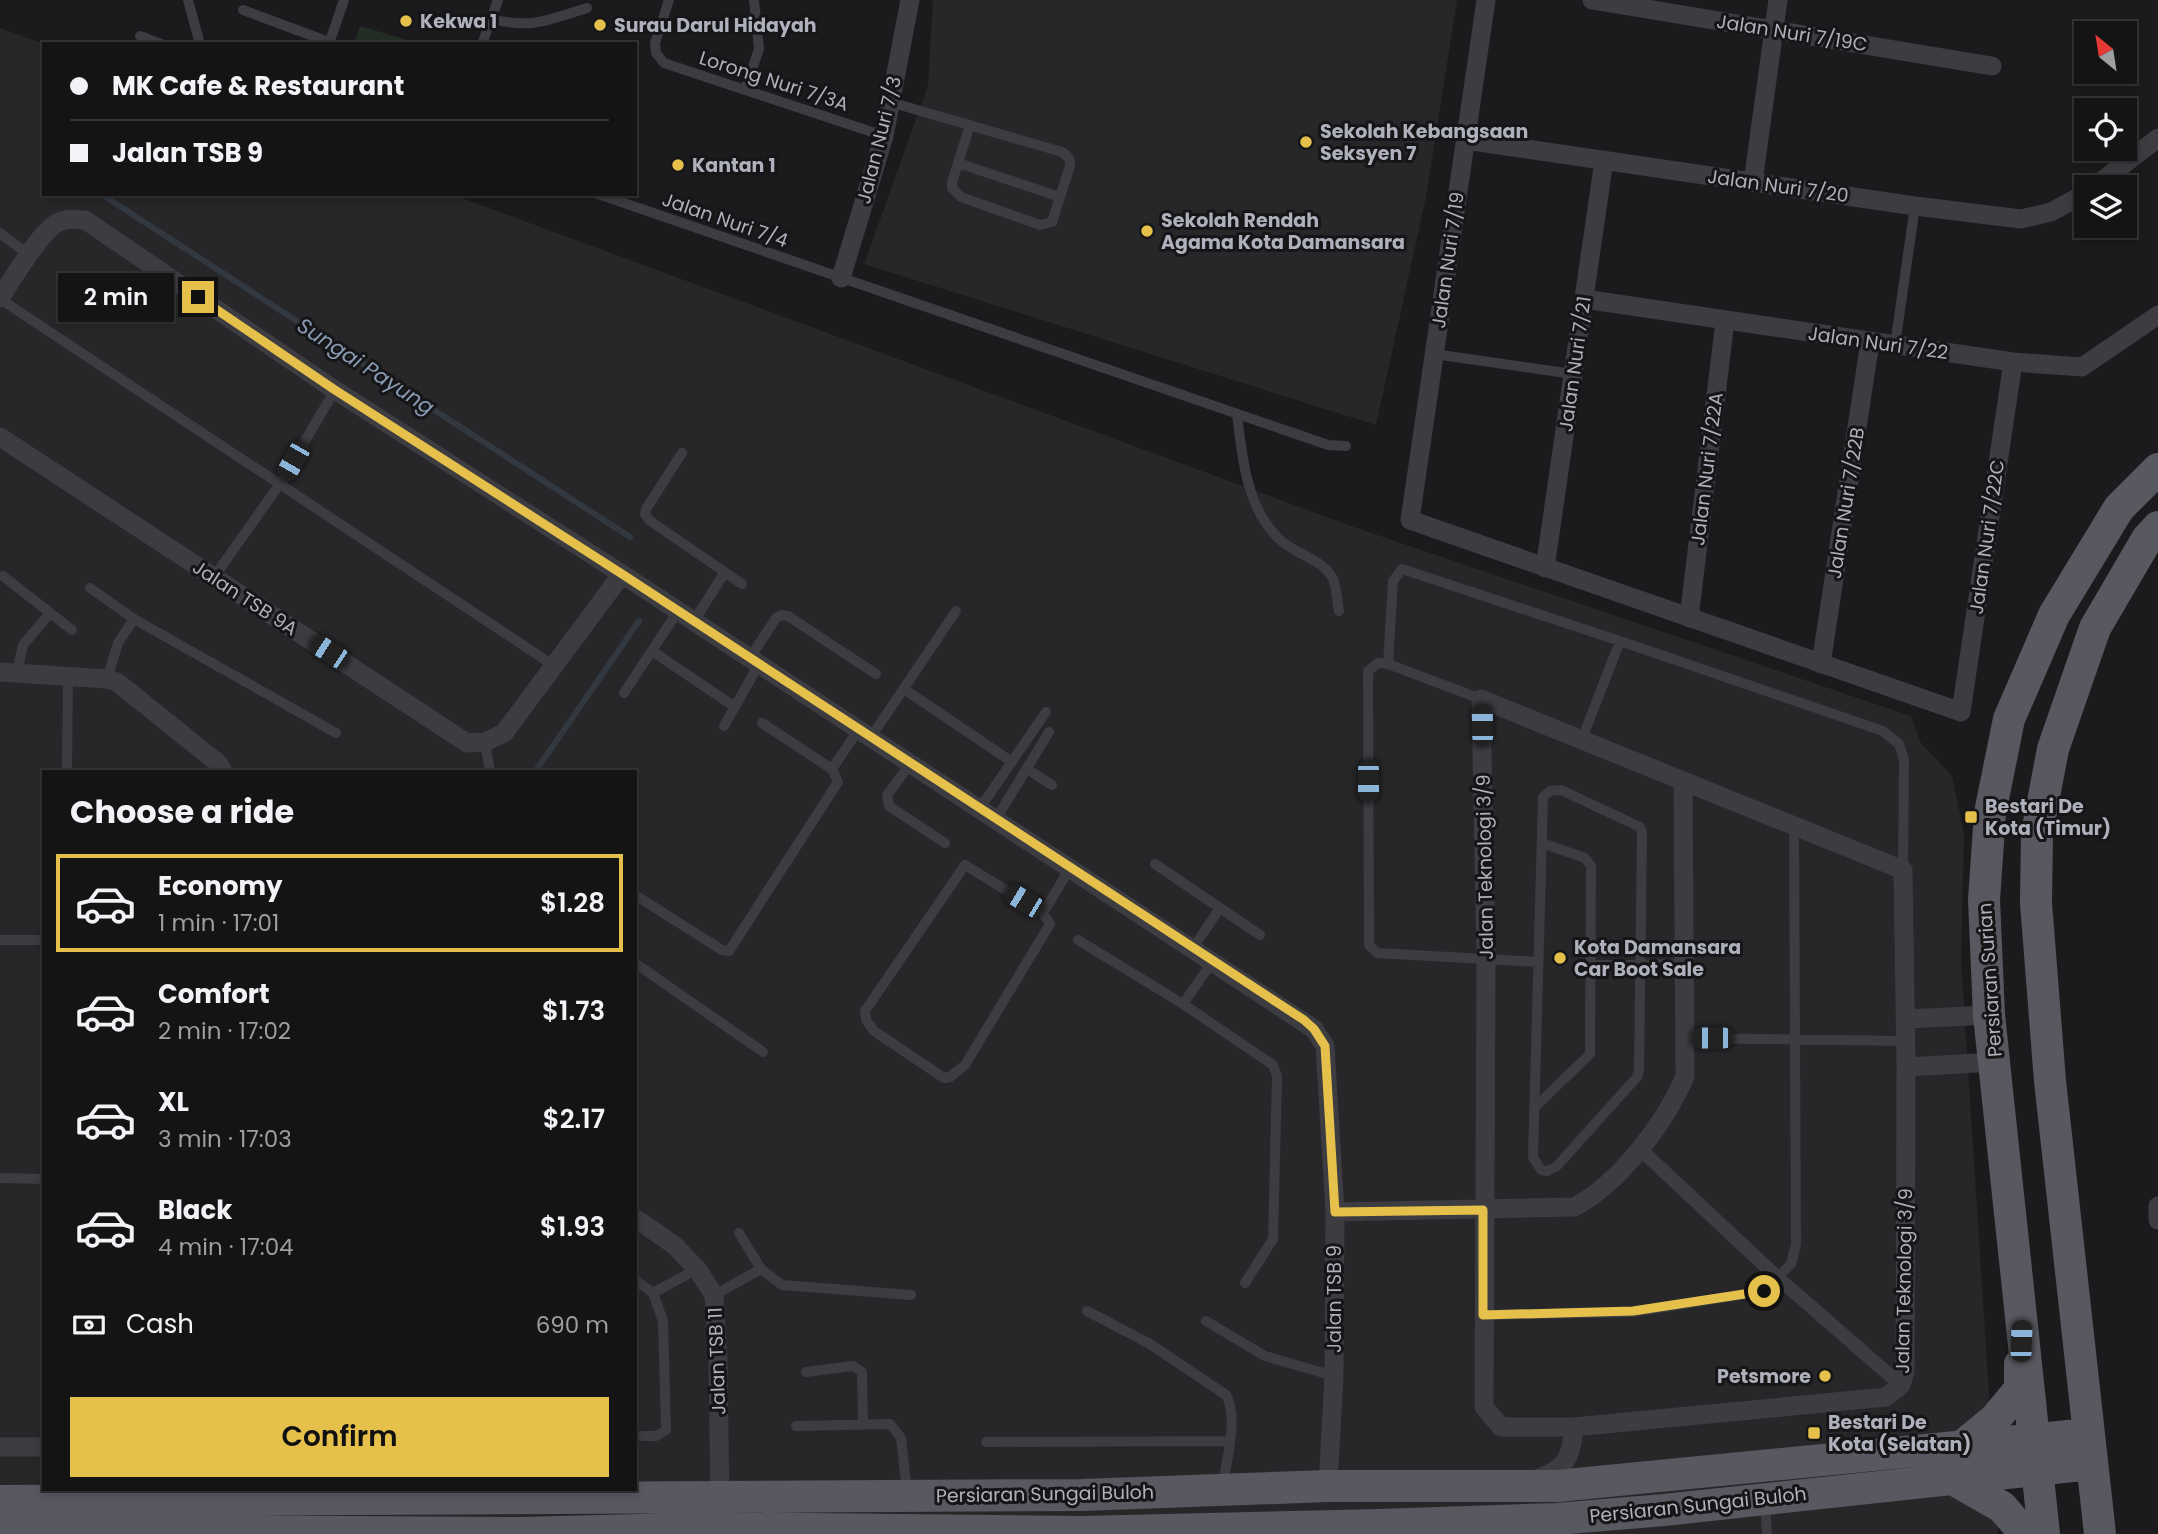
<!DOCTYPE html>
<meta charset="utf-8">
<style>
:root{--surface:#141415;--page:#1d1d1e;--text:#f1f3f6;--muted:#9d9ea0;--line:#333334;--accent:#e5c04a}
body{margin:0;font-family:Poppins,sans-serif;background:var(--page);color:var(--text);height:100vh;display:flex;flex-direction:column;font-size:26px;white-space:nowrap}
*{box-sizing:border-box;margin:0}
p{font-size:23px;color:var(--muted)}
.icon{flex:none;width:38px;height:38px;fill:none;stroke:currentColor;stroke-width:2;stroke-linecap:round;stroke-linejoin:round}
.map{position:relative;flex:1;overflow:hidden}
.panel{position:absolute;left:42px;top:770px;width:595px;height:721px;display:flex;flex-direction:column;background:var(--surface);border-radius:0px;box-shadow:0 4px 10px #0003,0 0 0 2px var(--line)}
.panel>*{flex:none}
.guide{position:absolute;left:42px;top:42px;width:595px;height:154px;border-radius:0px;box-shadow:0 4px 10px #0003,0 0 0 2px var(--line);display:grid;align-content:center;height:154px;padding:0 28px;background:var(--surface)}
.needle{width:46px;rotate:330deg}
.controls{position:absolute;left:2074px;top:21px;display:grid;gap:14px}
.controls a{display:grid;place-items:center;width:63px;height:63px;border-radius:0px;background:var(--surface);box-shadow:0 4px 10px #0003,0 0 0 2px var(--line);font-size:35px}
.end{position:absolute;width:32px;height:32px;margin:-16px;border:9px solid #e5c04a;background:#111;box-shadow:0 0 0 4px #111}
.from{border-radius:50%}
.bubble{position:absolute;height:49px;border-radius:0px;background:var(--surface);box-shadow:0 4px 10px #0003,0 0 0 2px var(--line);font-size:23px;font-weight:600;line-height:49px;text-align:center}
.car{position:absolute;width:21px;height:42px;margin:-21px -10px;border-radius:9px;box-shadow:0 0 5px 2px #0007;background:linear-gradient(#222 24%,#8ab4d8 0 40%,#222 0 76%,#8ab4d8 0 86%,#222 0)}
.guide b{display:flex;align-items:center;gap:24px;height:66px;font-size:26px}
.guide b+b{border-top:2px solid var(--line)}
.guide i{width:18px;height:18px;background:var(--text)}
ul{padding:0;list-style:none}
li{display:flex;align-items:center;gap:21px;height:98px;margin:0 14px 10px;padding:0 14px;border:4px solid transparent;border-radius:0px}
li div{flex:1}
li b{display:block;font-size:26px}
li em{font-style:normal;font-weight:600}
li.active{border-color:var(--accent)}
li>.icon{width:63px;height:63px;stroke-width:1.5}
h2{padding:0 28px;font-size:32px;line-height:84px}
.pay{display:flex;align-items:center;gap:18px;height:77px;padding:0 28px;font-size:26px}
.pay p{margin-inline-start:auto}
.cta{display:flex;gap:14px;margin-top:auto;padding:14px 28px}
.cta a{flex:1;height:80px;border-radius:0px;background:var(--accent);color:#111;font-size:28px;font-weight:600;line-height:80px;text-align:center}
.map>svg:first-child{display:block}
.built{fill:#272629;fill-rule:evenodd}
.green{fill:#242c26}
.lines{fill:none;stroke-linecap:round;stroke-linejoin:round}
.stream{stroke:#313840;stroke-width:6}
.service{stroke:#3c3c41;stroke-width:10}
.pedestrian{stroke:#3c3c41;stroke-width:14}
.minor{stroke:#3c3c41;stroke-width:19}
.primary{stroke:#585960;stroke-width:32}
.route{stroke:#e5c04a;stroke-width:9}
.poi-dot{fill:#e5c04a;stroke:#161517;stroke-width:2.5}
.labels{text-anchor:middle;dominant-baseline:central;stroke-width:6;stroke-linejoin:round;paint-order:stroke}
.poi-label{font-size:19px;font-weight:bold;fill:#aeb1bb;stroke:#161517;text-anchor:start}
.street-label{font-size:19px;fill:#aeb1bb;stroke:#161517}
.water-label{font-size:21px;font-style:italic;fill:#889bb2;stroke:#161517}
</style>
<div class="map">
<svg width="2158" height="1534" viewBox="0 0 2158 1534">
<rect width="100%" height="100%" fill="#1b1a1c"/>
<path class="built" d="M933 0H1457L1426 197 1376 425 864 264 928 86Z
M0 28 44 44V194H451L1351 526 1911 716 1921 743 1952 776 1964 834 1961 960 1998 1534H0ZM44 772H635V1489H44Z"/>
<path class="green" d="M360 26 418 43 354 44Z"/>
<g class="lines">
<path class="stream" d="M101 194 630 537
M535 772 639 621"/>
<path class="service" d="M188 0 200 44
M669 0 655 43 656 53 664 63 884 136
M243 10 329 42
M491 19C533 29 548 20 587 8
M140 36 161 44
M329 44 344 0
M482 44 498 0
M745 90 759 49 754 0
M890 102 1062 152C1068 156 1071 159 1070 166L1052 222 1040 225 961 197 952 188V182L970 125
M958 163 1060 197
M598 194 1328 445 1346 446
M0 233 29 255
M0 299 553 665
M1895 345 1915 206
M1434 354 1573 374
M1237 414C1242 456 1246 505 1277 537 1292 554 1323 558 1333 579 1337 589 1337 601 1339 611
M682 453 646 509 645 514 649 520 742 584
M3 576 72 630
M214 577 279 485 335 390
M90 588 134 619 336 733
M694 621 725 572
M652 651 735 707
M750 658 776 618 782 615 788 616 876 674
M1388 664 1393 581 1402 569 1620 641 1883 731 1899 744 1904 760 1903 870
M17 673 23 645 50 613
M107 679 118 643 134 619
M904 689 1012 762
M624 693 678 611
M1481 699 1388 664 1378 663 1368 671 1369 945 1377 953 1538 962
M724 726 759 664
M871 737 956 611
M1582 739 1620 641
M485 742 490 772
M911 763 887 795 889 806 945 843
M832 769 859 729
M1027 769 1052 785
M67 772 68 676
M1561 790 1640 827 1642 832 1639 1070 1637 1077 1556 1167 1547 1171 1541 1170 1533 1157 1543 797 1550 791Z
M980 808 1046 712
M996 819 1049 732
M1155 864 1260 935
M965 865 1043 913 1050 924 965 1065 950 1077 944 1078 874 1031 866 1020 865 1011Z
M635 895 722 950 729 951 838 782 832 769 762 723
M1043 913 1070 868
M0 940H44
M1078 940 1183 1004 1273 1065 1277 1076 1273 1239 1245 1283
M1193 948 1220 908
M635 963 763 1052
M1590 965 1684 964
M1183 1004 1213 961
M1685 1038 1906 1041
M1535 1107 1590 1054 1591 866 1585 858 1542 843
M0 1178 44 1179
M739 1233 761 1269 782 1285 911 1295
M635 1280 653 1293 663 1321 666 1430 656 1436H635
M653 1293 697 1269
M714 1295 761 1269
M1087 1311 1150 1344 1226 1395C1239 1417 1226 1461 1223 1486
M1484 1315 1633 1312 1764 1291 1791 1264 1796 1244 1794 826
M1206 1321 1265 1356 1334 1376
M806 1372 853 1366 862 1372 863 1425
M796 1426 890 1424 901 1438 907 1491
M986 1442 1229 1441
M1765 1503 1767 1534"/>
<path class="pedestrian" d="M1640 1149 1778 1278 1901 1385"/>
<path class="minor" d="M1486 0 1410 520 1961 712 2013 362
M1592 0 1992 66
M1465 140 1915 206 2021 219 2051 212 2086 193
M1753 182 1778 0
M2094 187 2158 138
M841 278 884 136 910 0
M0 298C12 280 40 232 57 223 66 218 75 219 85 220L335 390 622 574 1314 1029 1325 1046 1335 1212 1334 1376 1328 1486
M1584 299 2013 362 2082 367 2158 315
M0 437 467 743 485 742 504 733 622 574
M1545 568 1604 160
M1689 618 1725 321
M1821 664 1870 342
M0 672 107 679 117 682 219 764 223 772
M1481 699 1903 870 1906 1067 1905 1372 1901 1385 1886 1397 1574 1427H1501L1484 1407 1486 959Z
M1906 1019 1989 1015
M1906 1067 1995 1062
M2158 1206V1220
M1335 1212 1574 1207C1618 1185 1666 1122 1685 1076L1683 781
M635 1218 674 1245 697 1269 714 1295 718 1361 720 1508
M0 1447H44
M1533 1480C1565 1470 1571 1460 1574 1427"/>
<path class="primary" d="M1961 1447 1995 1419 2020 1389V1364
M1953 1479 2002 1507 2025 1534
M0 1501 1082 1495 1328 1486H1557L2088 1434
M0 1530 520 1533 720 1528 1081 1532 1379 1525 1557 1519 1664 1510 2092 1464
M2044 1534 1989 1015 1984 900 1990 813 2009 719 2054 615 2119 508 2158 469
M2100 1534 2050 1081 2036 903 2037 833 2053 749 2095 628 2147 539 2158 527"/>
</g>
<g class="lines">
<path class="route" d="M198 297 335 390 622 574 1304 1020 1314 1029 1325 1046 1335 1212 1483 1210V1315L1633 1311 1764 1291"/>
</g>
<g class="poi-dot">
<circle cx="406" cy="21" r="7"/>
<circle cx="600" cy="25" r="7"/>
<circle cx="1306" cy="142" r="7"/>
<circle cx="678" cy="165" r="7"/>
<circle cx="1147" cy="231" r="7"/>
<rect x="1964" y="810" width="14" height="14" rx="3.5"/>
<circle cx="1560" cy="958" r="7"/>
<circle cx="1825" cy="1376" r="7"/>
<rect x="1807" y="1426" width="14" height="14" rx="3.5"/>
</g>
<g class="labels">
<g class="poi-label">
<text x="420" y="21">Kekwa 1</text>
<text x="614" y="25">Surau Darul Hidayah</text>
<text x="1320" y="131">Sekolah Kebangsaan<tspan x="1320" dy="22">Seksyen 7</tspan></text>
<text x="692" y="165">Kantan 1</text>
<text x="1161" y="220">Sekolah Rendah<tspan x="1161" dy="22">Agama Kota Damansara</tspan></text>
<text x="1985" y="806">Bestari De<tspan x="1985" dy="22">Kota (Timur)</tspan></text>
<text x="1574" y="947">Kota Damansara<tspan x="1574" dy="22">Car Boot Sale</tspan></text>
<text x="1811" y="1376" text-anchor="end">Petsmore</text>
<text x="1828" y="1422">Bestari De<tspan x="1828" dy="22">Kota (Selatan)</tspan></text>
</g>
<g class="street-label">
<text transform="translate(1792 33) rotate(9)">Jalan Nuri 7/19C</text>
<text transform="translate(774 81) rotate(18)">Lorong Nuri 7/3A</text>
<text transform="translate(879 140) rotate(-76)">Jalan Nuri 7/3</text>
<text transform="translate(1778 186) rotate(8)">Jalan Nuri 7/20</text>
<text transform="translate(725 220) rotate(19)">Jalan Nuri 7/4</text>
<text transform="translate(1448 260) rotate(-82)">Jalan Nuri 7/19</text>
<text transform="translate(1878 343) rotate(8)">Jalan Nuri 7/22</text>
<text transform="translate(1575 364) rotate(-82)">Jalan Nuri 7/21</text>
<text transform="translate(1707 469) rotate(-83)">Jalan Nuri 7/22A</text>
<text transform="translate(1846 503) rotate(-81)">Jalan Nuri 7/22B</text>
<text transform="translate(1987 537) rotate(-82)">Jalan Nuri 7/22C</text>
<text transform="translate(245 598) rotate(33)">Jalan TSB 9A</text>
<text transform="translate(1485 867) rotate(-91)">Jalan Teknologi 3/9</text>
<text transform="translate(1990 980) rotate(-94)">Persiaran Surian</text>
<text transform="translate(1904 1281) rotate(-89)">Jalan Teknologi 3/9</text>
<text transform="translate(1334 1299) rotate(-90)">Jalan TSB 9</text>
<text transform="translate(717 1361) rotate(-92)">Jalan TSB 11</text>
<text transform="translate(1045 1494) rotate(-1)">Persiaran Sungai Buloh</text>
<text transform="translate(1698 1505) rotate(-6)">Persiaran Sungai Buloh</text>
</g>
<g class="water-label">
<text transform="translate(366 366) rotate(33)">Sungai Payung</text>
</g>
</g>
</svg>
<div class="controls">
<a><svg class="needle" viewBox="-14 -14 28 28"><path d="M0-13l5 13h-10z" fill="#e53935"/><path d="M0 13l5-13h-10z" fill="#9d9ea0"/></svg></a>
<a><svg class="icon" aria-label="locate" viewBox="0 0 24 24"><circle cx="12" cy="12" r="6"/><path d="M12 2v4M12 18v4M2 12h4M18 12h4"/></svg></a>
<a><svg class="icon" aria-label="layers" viewBox="0 0 24 24"><path d="M12 4l9 5-9 5-9-5zM3 14l9 5 9-5"/></svg></a>
</div>
<i class="end from" style="left:1764px;top:1291px"></i>
<i class="end" style="left:198px;top:297px"></i>
<div class="bubble" style="left:58px;top:273px;width:116px">2 min</div>
<i class="car" style="left:293px;top:461px;rotate:210deg"></i>
<i class="car" style="left:329px;top:652px;rotate:303deg"></i>
<i class="car" style="left:1482px;top:725px;rotate:359deg"></i>
<i class="car" style="left:1368px;top:781px;rotate:180deg"></i>
<i class="car" style="left:1024px;top:901px;rotate:301deg"></i>
<i class="car" style="left:1712px;top:1038px;rotate:270deg"></i>
<i class="car" style="left:2021px;top:1341px;rotate:2deg"></i>
<div class="guide">
<b><i class="from"></i>MK Cafe &amp; Restaurant</b>
<b><i></i>Jalan TSB 9</b>
</div>
<section class="panel">
<h2>Choose a ride</h2>
<ul>
<li class="active"><svg class="icon" aria-label="car" viewBox="0 0 24 24"><path d="M5 17H2v-5l4-1 3-4h7l3 4 3 1v5h-3M9 17h6M6 11h13"/><circle cx="7" cy="17" r="2"/><circle cx="17" cy="17" r="2"/></svg><div><b>Economy</b><p>1 min · 17:01</p></div><em>$1.28</em></li>
<li><svg class="icon" aria-label="car" viewBox="0 0 24 24"><path d="M5 17H2v-5l4-1 3-4h7l3 4 3 1v5h-3M9 17h6M6 11h13"/><circle cx="7" cy="17" r="2"/><circle cx="17" cy="17" r="2"/></svg><div><b>Comfort</b><p>2 min · 17:02</p></div><em>$1.73</em></li>
<li><svg class="icon" aria-label="car" viewBox="0 0 24 24"><path d="M5 17H2v-5l4-1 3-4h7l3 4 3 1v5h-3M9 17h6M6 11h13"/><circle cx="7" cy="17" r="2"/><circle cx="17" cy="17" r="2"/></svg><div><b>XL</b><p>3 min · 17:03</p></div><em>$2.17</em></li>
<li><svg class="icon" aria-label="car" viewBox="0 0 24 24"><path d="M5 17H2v-5l4-1 3-4h7l3 4 3 1v5h-3M9 17h6M6 11h13"/><circle cx="7" cy="17" r="2"/><circle cx="17" cy="17" r="2"/></svg><div><b>Black</b><p>4 min · 17:04</p></div><em>$1.93</em></li>
</ul>
<div class="pay"><svg class="icon" aria-label="cash" viewBox="0 0 24 24"><path d="M3 7h18v10H3z"/><circle cx="12" cy="12" r="2"/></svg>Cash<p>690 m</p></div>
<div class="cta"><a>Confirm</a></div>
</section>
</div>
